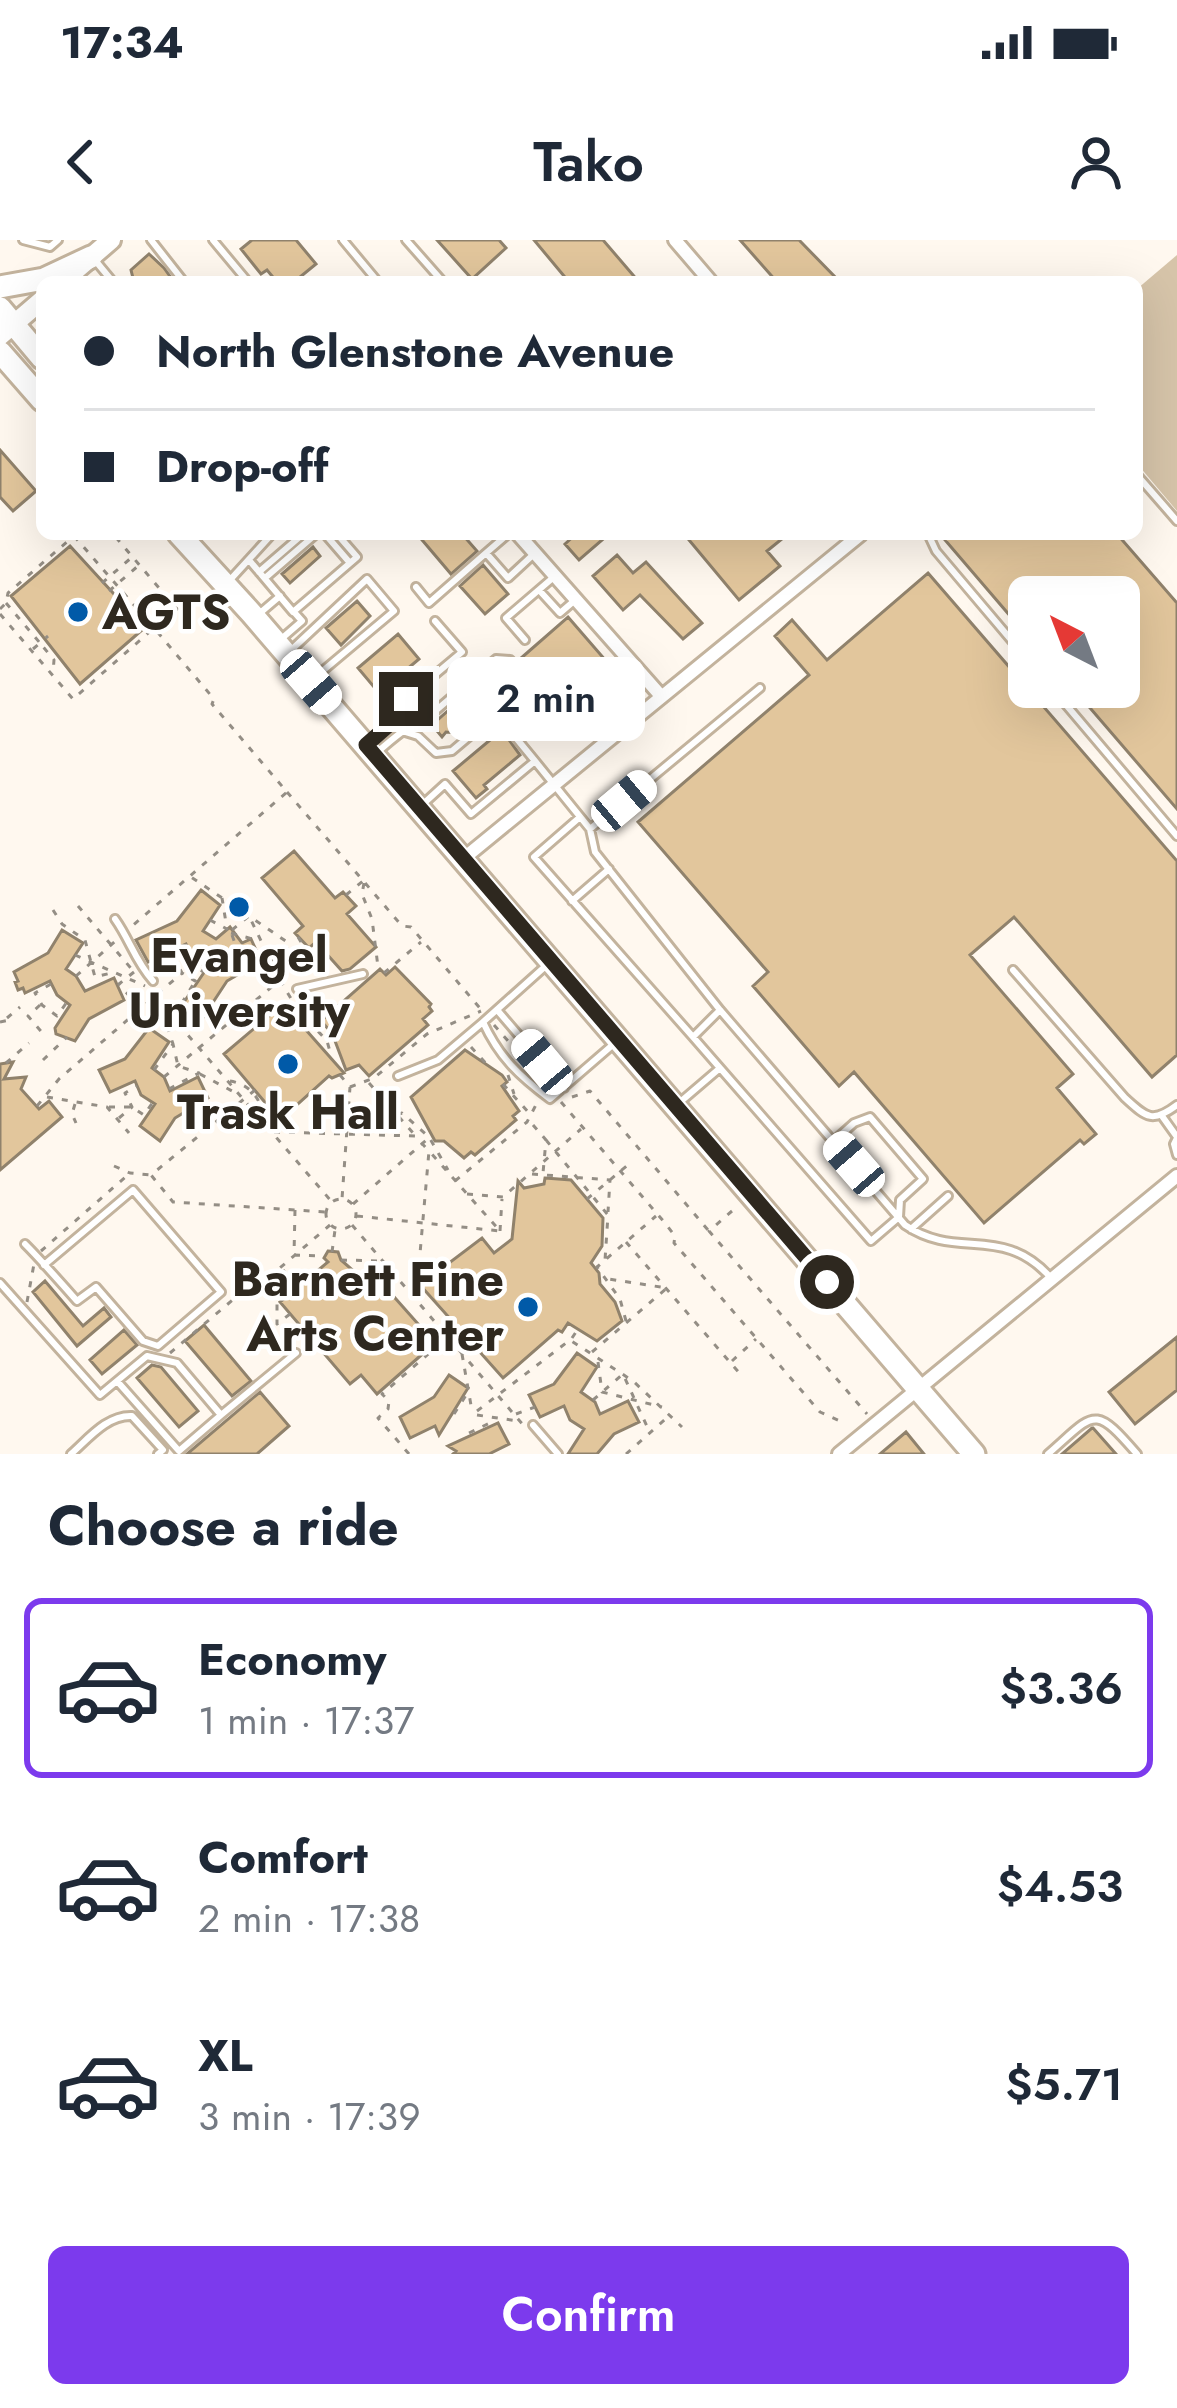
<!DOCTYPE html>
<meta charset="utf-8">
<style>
:root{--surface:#fff;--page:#f2f2f3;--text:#1f2937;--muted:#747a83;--line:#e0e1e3;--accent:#7c3aed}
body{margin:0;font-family:Jost,sans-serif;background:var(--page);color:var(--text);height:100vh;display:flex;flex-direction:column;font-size:45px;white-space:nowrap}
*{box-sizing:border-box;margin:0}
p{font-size:39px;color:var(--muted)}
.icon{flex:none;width:66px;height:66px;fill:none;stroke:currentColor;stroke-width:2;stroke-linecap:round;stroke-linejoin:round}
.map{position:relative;height:1214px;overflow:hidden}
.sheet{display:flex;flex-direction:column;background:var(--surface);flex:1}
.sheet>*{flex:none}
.hud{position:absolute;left:36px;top:36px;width:1107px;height:264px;border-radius:18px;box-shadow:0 12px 48px #0002;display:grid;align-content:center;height:264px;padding:0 48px;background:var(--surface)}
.needle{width:78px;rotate:318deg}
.controls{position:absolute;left:1008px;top:336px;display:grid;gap:24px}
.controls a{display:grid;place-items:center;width:132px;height:132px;border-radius:18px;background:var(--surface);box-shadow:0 12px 48px #0002;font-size:60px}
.end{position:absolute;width:54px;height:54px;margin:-27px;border:15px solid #2e281f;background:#fff;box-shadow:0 0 0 6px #fff}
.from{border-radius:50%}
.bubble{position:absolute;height:84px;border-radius:18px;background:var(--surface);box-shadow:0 12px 48px #0002;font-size:39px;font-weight:600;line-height:84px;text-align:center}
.car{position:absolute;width:36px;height:72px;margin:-36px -18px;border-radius:15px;box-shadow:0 0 9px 3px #0007;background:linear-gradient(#fff 24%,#345 0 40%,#fff 0 76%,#345 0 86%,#fff 0)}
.hud b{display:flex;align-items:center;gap:42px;height:114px;font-size:45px}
.hud b+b{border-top:3px solid var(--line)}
.hud i{width:30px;height:30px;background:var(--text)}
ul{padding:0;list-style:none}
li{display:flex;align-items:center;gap:36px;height:180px;margin:0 24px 18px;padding:0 24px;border:6px solid transparent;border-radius:18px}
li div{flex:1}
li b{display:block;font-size:45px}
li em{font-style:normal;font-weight:600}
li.on{border-color:var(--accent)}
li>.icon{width:108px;height:108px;stroke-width:1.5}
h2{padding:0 48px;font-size:54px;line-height:144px}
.cta{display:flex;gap:24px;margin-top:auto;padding:24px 48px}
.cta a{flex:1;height:138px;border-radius:18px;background:var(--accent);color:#fff;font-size:48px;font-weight:600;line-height:138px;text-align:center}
.status{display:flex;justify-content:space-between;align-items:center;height:84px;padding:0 60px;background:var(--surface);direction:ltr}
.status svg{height:33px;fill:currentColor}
header{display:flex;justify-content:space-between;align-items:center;height:156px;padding:0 48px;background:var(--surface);font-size:54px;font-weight:600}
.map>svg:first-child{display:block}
.green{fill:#d6c4a9}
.building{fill:#e2c69c;stroke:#90826c;stroke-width:3}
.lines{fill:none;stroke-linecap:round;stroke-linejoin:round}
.lane-casing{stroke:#c3b39d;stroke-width:12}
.street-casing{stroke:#c3b39d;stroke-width:18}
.secondary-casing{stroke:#c3b39d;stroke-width:24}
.primary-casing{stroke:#c3b39d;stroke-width:27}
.path{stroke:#948e85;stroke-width:3;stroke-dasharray:6 9;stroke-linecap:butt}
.lane{stroke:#fff;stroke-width:6}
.street{stroke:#fff;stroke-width:12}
.secondary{stroke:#fff;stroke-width:18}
.primary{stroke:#fff;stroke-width:21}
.route{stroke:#2e281f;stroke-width:15}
.poi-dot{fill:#015aa8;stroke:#fff;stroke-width:4.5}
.labels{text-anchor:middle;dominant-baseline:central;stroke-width:9;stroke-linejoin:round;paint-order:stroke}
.poi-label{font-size:48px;font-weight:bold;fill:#2e281f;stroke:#fff}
</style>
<div class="status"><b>17:34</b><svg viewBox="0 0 49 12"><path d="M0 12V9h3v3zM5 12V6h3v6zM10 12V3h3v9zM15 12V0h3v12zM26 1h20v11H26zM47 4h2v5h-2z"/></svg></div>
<header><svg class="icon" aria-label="back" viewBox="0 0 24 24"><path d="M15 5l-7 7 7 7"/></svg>Tako<svg class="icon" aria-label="person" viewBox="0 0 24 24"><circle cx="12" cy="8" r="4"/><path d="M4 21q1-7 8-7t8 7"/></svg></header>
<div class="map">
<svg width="1177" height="1214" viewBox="0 0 1177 1214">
<rect width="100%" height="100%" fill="#fff8ef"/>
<path class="green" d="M1177 15V271L1139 226 1137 49Z"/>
<path class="building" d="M252 0H296L316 24 294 42H277L267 30 261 34 241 9Z
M437 0H499L506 8 472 39Z
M534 0H603L639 42H569Z
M740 0H799L840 42H777Z
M149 14 164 28 174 42H134L131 30Z
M0 210 36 251 13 271 0 257Z
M417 294H462L477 311 451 334Z
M576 294H609L579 320 565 304Z
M684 294H788L767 311 780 326 739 360Z
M952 294H1117L1177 363V569L1072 447H1119V357H1029V398L945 300Z
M70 306 135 377 133 379 142 390 80 444 11 356Z
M313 307 320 316 290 343 282 334Z
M617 315 633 333 646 322 702 383 683 399 640 355 623 370 593 336Z
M483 325 508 354 485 374 460 346Z
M928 333 1177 621V815L1152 837 1014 677 970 715 1073 834 1057 848 1096 894 1084 904 1080 900 984 983 854 832 839 846 753 746 768 732 638 582 809 435 775 396 792 380 827 420Z
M357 361 370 376 341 405 326 388Z
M568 377 620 437 611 445 621 457 581 489 520 419Z
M398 394 419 419 379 453 358 428Z
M460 460 475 477 457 493 446 492 442 497 432 485Z
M502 490 520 515 484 545 487 549 476 558 453 531Z
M294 611 335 658 343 652 356 666 347 674 376 707 350 729 342 731 316 702 309 708 295 693 303 686 262 638Z
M201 650 220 665 203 691 216 699 230 687 242 703 251 699 261 721 227 741 202 779 182 765 207 728 192 716 186 704 148 722 136 700 177 681Z
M62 690 83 703 66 729 76 736 85 751 114 738 124 760 89 779 75 801 56 794 55 788 70 765 57 755 50 741 25 753 23 748 18 750 15 742 18 741 14 732 48 713Z
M395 727 431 764 429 767 432 771 423 779 428 785 369 836 359 825 346 830 332 793 321 781 380 729 386 735Z
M283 764 344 833 332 838 329 836 280 880 224 814Z
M149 788 169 802 152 828 164 837 170 851 198 837 208 858 175 878 160 901 140 886 155 864 141 855 135 841 110 852 99 830 125 819Z
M465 810 502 835 507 842 502 846 519 871 513 876 516 880 475 915 471 912 464 918 444 901H435L411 857Z
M13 822 4 839 26 837 21 849 39 869 49 861 62 877 0 930V824Z
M545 938 571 940 603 978 602 1006 591 1023 599 1033 600 1044 615 1062 622 1081 597 1101 568 1083 562 1092 558 1090 503 1138 420 1045 482 998 494 1013 512 999 518 941 524 948 544 944Z
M328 1011 338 1012 341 1020 357 1034 391 1047 388 1050 435 1103 377 1154 361 1135 350 1144 280 1062 328 1022 324 1018Z
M45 1041 83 1086 104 1068 111 1077 77 1106 33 1052Z
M204 1085 251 1141 232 1156 185 1101Z
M124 1090 137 1105 102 1134 90 1120Z
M1177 1097V1150L1135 1184 1109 1152Z
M577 1113 597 1127 581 1152 595 1162 600 1174 628 1161 639 1182 614 1194 597 1214H568L584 1189 570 1180 564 1166 540 1177 529 1155 554 1144Z
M152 1125 161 1127 198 1171 179 1187 137 1138Z
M449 1135 468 1148 439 1195 435 1186 410 1198 400 1177 434 1157Z
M260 1152 289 1186 257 1214H187Z
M498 1183 509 1204 489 1214H453L456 1211 448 1206Z
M1093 1188 1116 1214H1062L1092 1188Z
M906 1192 924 1214H880Z"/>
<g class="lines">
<g class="lane-casing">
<path id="lane" d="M23 0 50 7 58 0
M151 0 184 42
M213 0 248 42
M343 0 378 42
M406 0 443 42
M94 19 113 42
M1137 235 1177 281
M325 294 350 323
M508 294 486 313 508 338 535 313
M928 294 936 311 1029 421
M249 320 293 372 357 317 337 294
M259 332 303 294
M265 338 316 294
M230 340 272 294
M416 347 429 363 486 313
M539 350 560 373 574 361
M260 373 280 356
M280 400 302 381 294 372
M525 400 506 378 555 336
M288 413 367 339 394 371 313 439
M1051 447 1177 596
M368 503 407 469 406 459 462 412 435 381
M376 513C392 500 406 486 426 479L496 419 510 420 531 444 452 511 436 513 418 496 402 491
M535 521 590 589 595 612 720 770 905 985C958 1021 1002 983 1051 1038
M422 565 445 544 471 574 535 521 512 493
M580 577 534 617 693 797
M590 589 760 448
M572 661 609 629
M115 679C130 700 135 721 153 741
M549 723 483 782C499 817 519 836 550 859L616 802
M1013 730 1125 858C1146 877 1152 884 1177 865
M297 749 363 734
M498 771 564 848
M720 828 871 1001 899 977 900 960 923 939 870 877 854 883 835 900
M398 836 438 820 483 782
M679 863 720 828 693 797 720 770
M1162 876 1177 897
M1177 898 1174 904 1177 915
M911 989 948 956
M25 1004C43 1022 60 1042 77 1061L96 1047 143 1101 158 1106 221 1052 133 950 44 1025
M0 1043 100 1155 147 1116 177 1123 221 1175 179 1211 117 1141
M221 1175 296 1113
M533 1185 558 1214
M71 1214C89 1198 107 1175 132 1176L163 1210 158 1214
M1048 1214C1095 1173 1093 1163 1137 1214"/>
</g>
<g class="street-casing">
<path id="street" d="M675 0 711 42
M518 294 661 456
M463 619 861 294
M839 1214 1177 936"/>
</g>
<g class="secondary-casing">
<path id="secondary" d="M62 42 111 0
M0 96 42 60"/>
</g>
<g class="primary-casing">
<path id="primary" d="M0 47 44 39 91 17
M0 68 42 118
M0 112 42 160
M179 294 252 374 974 1214"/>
</g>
<path class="path" d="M74 296 154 388 177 369 113 294
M102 343 131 318
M109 351 138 326
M6 363 40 403 48 396
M0 369 6 363 8 353 76 294
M0 374 73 459 154 388 214 459 212 464 287 552 131 687
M33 409 40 403 54 420 53 433
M287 552 402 686 411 687 484 773
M364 643 362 654 372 679 378 727
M346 655 363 641
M78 666 135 733
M53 670 62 684 85 700 95 737 111 733
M210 680 227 689 222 658
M232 690 249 676 290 704 272 721
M231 693 260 701
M232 695 236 706
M298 697 301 702 300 739
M189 710 174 718 182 733 195 741 205 727
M75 715 145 746
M275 720 298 732
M134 732 119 744 139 767
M384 733 421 702
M76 736 119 698
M280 740 293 762
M51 744 35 753 42 765 57 776 67 762
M149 750 332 962
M40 765 28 776 45 796
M287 769 293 764 327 801 331 815
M174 776 194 743
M7 778 20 767
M0 782 9 780
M494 785 543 841
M185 788 194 774
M471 807 491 829
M43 820 67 797
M6 823 29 803
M154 830 173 804 161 767
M200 834 234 852
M340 835 350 847 342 959
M508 835 514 854
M164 837 280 740 249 676 191 637
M230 841C250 844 263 860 263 880
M369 843 414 894
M503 844 529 873
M350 847 374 838 427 794 481 771
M169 849 199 833 178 826 173 804
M255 850 151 935 173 962 326 972
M47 857 107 867 129 893
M572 857 590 851 708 990
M561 862 665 983 675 996 674 1003 820 1172 840 1181
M75 864 72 874 76 883
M37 866 59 839 182 733
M109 867H132L144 875 153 862
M397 875 402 873 429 897 448 930
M119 878 132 867 125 853 137 846
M533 885 546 900 543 933
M274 892 415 896 429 911 416 1059
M546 900 608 975 605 1020
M114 926 130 933 150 935
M532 934 610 940 608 972
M455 941 527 882 538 861
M467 954 503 957 581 889
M326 974a15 15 0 1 1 30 0a15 15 0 1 1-30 0Z
M587 959 629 924
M353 964 431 896
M295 970 294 1015 324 1016
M732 971 709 991 867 1174
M357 976 500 991 430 912
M352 985 524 1186
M500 991 502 959
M626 1002 741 1135
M41 1011 130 933
M332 1012 335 990
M341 1020 382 1021
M283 1030 297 1046
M246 1057 330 985
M27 1062 34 1024
M290 1074 277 1084V1061L295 1044
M626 1081 620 1059 597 1027 656 976
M572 1098 578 1089
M592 1112 667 1048 602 1038
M170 1113 242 1052
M462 1114 472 1171
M732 1121 756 1099
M598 1122 602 1152 662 1167
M593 1160 623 1134 650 1193
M477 1171 570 1100 633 1141 682 1187
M454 1174 470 1149
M516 1174 535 1167
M477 1175 518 1181
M469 1193 496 1180
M409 1214 378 1178 388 1169 389 1161 382 1154 448 1097
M626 1214 670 1175"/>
<use href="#lane" class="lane"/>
<use href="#street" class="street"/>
<use href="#secondary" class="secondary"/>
<use href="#primary" class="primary"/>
</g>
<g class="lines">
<path class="route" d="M406 459 407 469 366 505 827 1042"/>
</g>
<g class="poi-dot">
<circle cx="78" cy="372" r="12"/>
<circle cx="239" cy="667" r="12"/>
<circle cx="288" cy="824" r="12"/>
<circle cx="528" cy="1067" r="12"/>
</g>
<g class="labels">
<g class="poi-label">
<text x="102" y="372" text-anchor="start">AGTS</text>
<text x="239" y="715">Evangel<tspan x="239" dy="55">University</tspan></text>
<text x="288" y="872">Trask Hall</text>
<text x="504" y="1039" text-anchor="end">Barnett Fine<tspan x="504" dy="55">Arts Center</tspan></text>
</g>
</g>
</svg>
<div class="controls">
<a><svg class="needle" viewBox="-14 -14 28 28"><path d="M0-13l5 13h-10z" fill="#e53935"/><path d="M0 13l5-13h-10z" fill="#747a83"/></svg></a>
</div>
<i class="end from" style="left:827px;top:1042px"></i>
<i class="end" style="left:406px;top:459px"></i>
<div class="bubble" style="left:447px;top:417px;width:198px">2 min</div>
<i class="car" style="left:311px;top:442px;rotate:139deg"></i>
<i class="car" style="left:624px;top:561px;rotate:50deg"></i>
<i class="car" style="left:542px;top:822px;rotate:320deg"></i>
<i class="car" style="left:854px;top:924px;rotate:319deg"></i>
<div class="hud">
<b><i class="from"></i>North Glenstone Avenue</b>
<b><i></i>Drop-off</b>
</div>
</div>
<section class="sheet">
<h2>Choose a ride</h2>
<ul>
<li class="on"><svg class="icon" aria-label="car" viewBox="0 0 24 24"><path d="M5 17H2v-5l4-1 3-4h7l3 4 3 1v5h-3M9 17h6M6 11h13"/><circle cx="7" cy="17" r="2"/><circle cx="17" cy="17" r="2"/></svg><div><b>Economy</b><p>1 min · 17:37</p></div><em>$3.36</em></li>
<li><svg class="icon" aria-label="car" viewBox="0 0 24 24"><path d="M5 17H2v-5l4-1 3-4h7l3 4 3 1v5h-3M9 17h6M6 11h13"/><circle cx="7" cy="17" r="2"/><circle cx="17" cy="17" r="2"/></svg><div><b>Comfort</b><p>2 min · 17:38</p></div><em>$4.53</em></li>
<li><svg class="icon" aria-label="car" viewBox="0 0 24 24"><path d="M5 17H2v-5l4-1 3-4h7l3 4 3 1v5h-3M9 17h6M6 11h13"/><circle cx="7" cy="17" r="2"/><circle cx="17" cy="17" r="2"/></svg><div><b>XL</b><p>3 min · 17:39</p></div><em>$5.71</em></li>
</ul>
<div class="cta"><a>Confirm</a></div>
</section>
